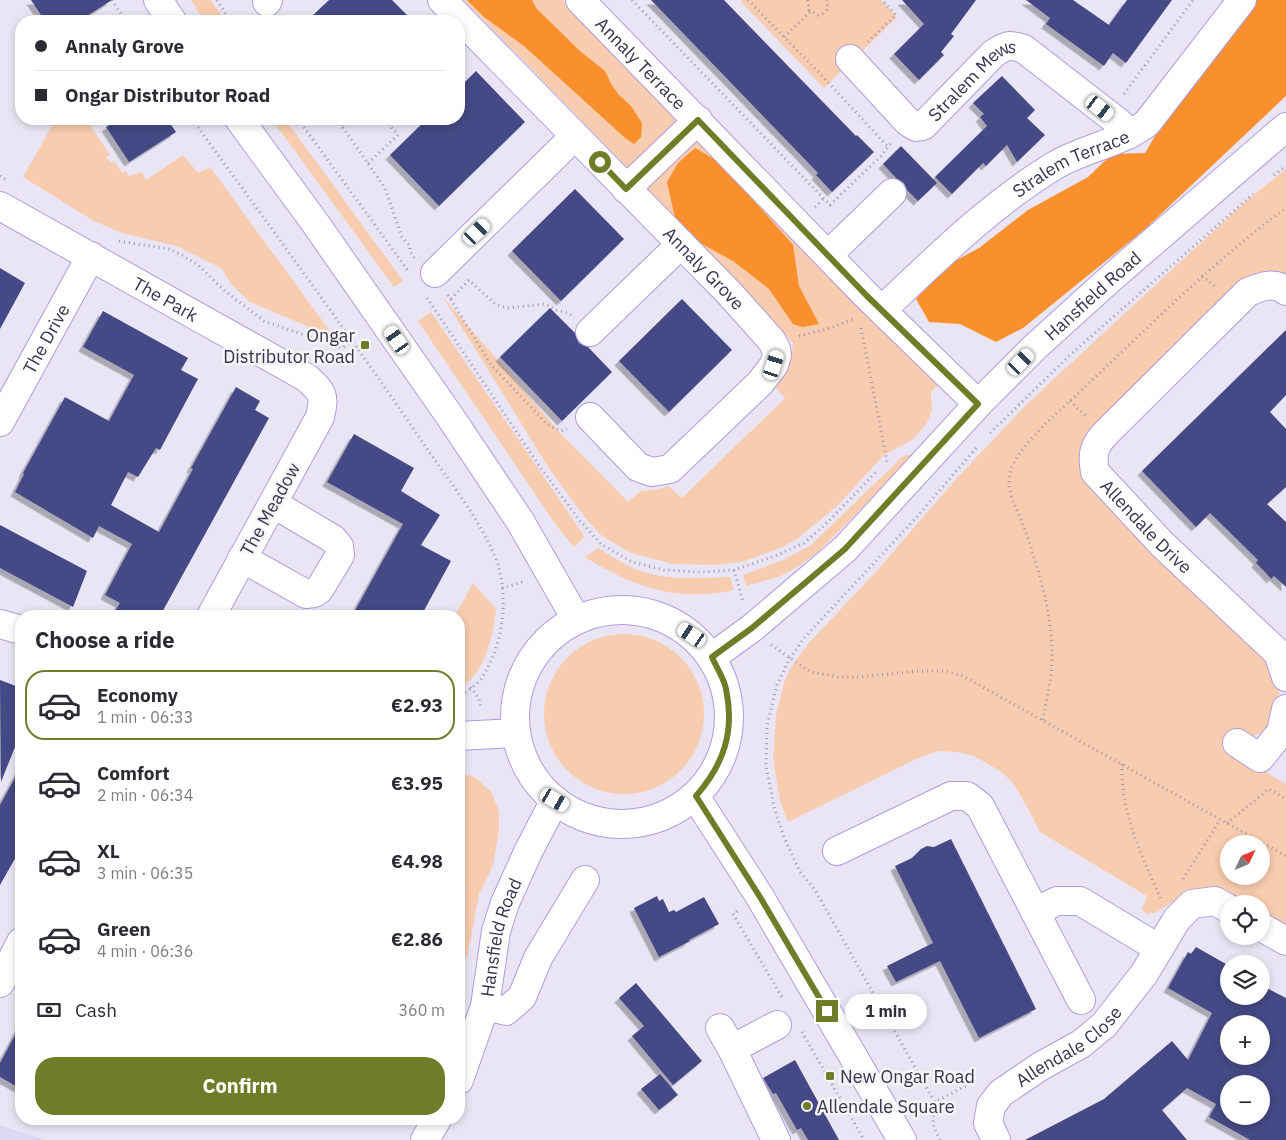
<!DOCTYPE html>
<meta charset="utf-8">
<style>
:root{--surface:#fff;--page:#f2f2f3;--text:#2b2b33;--muted:#7c7c81;--line:#e1e1e2;--accent:#707c28}
body{margin:0;font-family:"IBM Plex Sans",sans-serif;background:var(--page);color:var(--text);height:100vh;display:flex;flex-direction:column;font-size:19px;white-space:nowrap}
*{box-sizing:border-box;margin:0}
p{font-size:16px;color:var(--muted)}
.icon{flex:none;width:28px;height:28px;fill:none;stroke:currentColor;stroke-width:2;stroke-linecap:round;stroke-linejoin:round}
.map{position:relative;flex:1;overflow:hidden}
.sheet{position:absolute;left:15px;top:610px;width:450px;height:515px;display:flex;flex-direction:column;background:var(--surface);border-radius:20px;box-shadow:0 2px 8px #0003}
.sheet>*{flex:none}
.hud{position:absolute;left:15px;top:15px;width:450px;height:110px;border-radius:20px;box-shadow:0 2px 8px #0003;display:grid;align-content:center;height:110px;padding:0 20px;background:var(--surface)}
.needle{width:32px;rotate:46deg}
.controls{position:absolute;left:1220px;top:835px;display:grid;gap:10px}
.controls a{display:grid;place-items:center;width:50px;height:50px;border-radius:50%;background:var(--surface);box-shadow:0 2px 8px #0003;font-size:25px}
.end{position:absolute;width:22px;height:22px;margin:-11px;border:6px solid #707c28;background:#fff;box-shadow:0 0 0 2px #fff}
.from{border-radius:50%}
.bubble{position:absolute;height:35px;border-radius:18px;background:var(--surface);box-shadow:0 2px 8px #0003;font-size:16px;font-weight:700;line-height:35px;text-align:center}
.car{position:absolute;width:15px;height:30px;margin:-15px -8px;border-radius:6px;box-shadow:0 0 4px 1px #0007;background:linear-gradient(#fff 24%,#345 0 40%,#fff 0 76%,#345 0 86%,#fff 0)}
.hud b{display:flex;align-items:center;gap:18px;height:48px;font-size:19px}
.hud b+b{border-top:1px solid var(--line)}
.hud i{width:12px;height:12px;background:var(--text)}
ul{padding:0;list-style:none}
li{display:flex;align-items:center;gap:15px;height:70px;margin:0 10px 8px;padding:0 10px;border:2px solid transparent;border-radius:20px}
li div{flex:1}
li b{display:block;font-size:19px}
li em{font-style:normal;font-weight:700}
li.current{border-color:var(--accent)}
li>.icon{width:45px;height:45px;stroke-width:1.5}
h2{padding:0 20px;font-size:22px;line-height:60px}
.pay{display:flex;align-items:center;gap:12px;height:55px;padding:0 20px;font-size:19px}
.pay p{margin-inline-start:auto}
.cta{display:flex;gap:10px;margin-top:auto;padding:10px 20px}
.cta a{flex:1;height:58px;border-radius:20px;background:var(--accent);color:#fff;font-size:20px;font-weight:700;line-height:58px;text-align:center}
.map>svg:first-child{display:block}
.built{fill:#ded6f5}
.green{fill:#f8ccae;fill-rule:evenodd}
.forest{fill:#fa8f2e}
.building{fill:#444a85;fill-rule:evenodd;filter:url(#shadow)}
.lines{fill:none;stroke-linecap:round;stroke-linejoin:round}
.minor-casing{stroke:#af9cdf;stroke-width:30}
.path{stroke:#9d97ac;stroke-width:3;stroke-dasharray:1 4;stroke-linecap:butt}
.minor{stroke:#fff;stroke-width:28}
.route{stroke:#707c28;stroke-width:6}
.poi-dot{fill:#707c28;stroke:#f5f5f5;stroke-width:2}
.labels{text-anchor:middle;dominant-baseline:central;stroke-width:5;stroke-linejoin:round;paint-order:stroke}
.street-label{font-size:18px;fill:#3a324e;stroke:#f5f5f5}
.poi-label{font-size:18px;fill:#3a324e;stroke:#f5f5f5;text-anchor:start}
</style>
<div class="map">
<svg width="1286" height="1140" viewBox="0 0 1286 1140">
<defs>
<filter id="shadow"><feDropShadow dx="-4.5" dy="4.5" stdDeviation="0" flood-color="#0004"/></filter>
</defs>
<rect width="100%" height="100%" fill="#e9e5f4"/>
<path class="built" d="M0 1125 45 1140H0Z"/>
<path class="green" d="M191 0H211L225 21H204Z
M464 0H563L938 385 931 392 932 410 927 423 920 431 912 440 884 455 837 506 797 539 780 548 745 561 717 565 673 564 631 553 602 536 587 520 550 470 443 297 562 435 628 502 641 491 660 489 668 486 682 498 785 398 771 383 792 350 793 343 623 163Z
M743 0H881L897 17 824 88 741 2Z
M56 119H86L110 155 106 157 111 163 114 161 122 173 126 171 128 176 142 172 146 180 183 155 198 173 210 167 332 334 309 327 250 302 232 285 221 268 177 246 122 233 94 221 23 177Z
M276 119H285L403 281 394 287 273 121Z
M1286 169V276H1262L1231 288 1166 353 1090 435 1085 445 1264 658 1274 673 1279 686 1278 708 1267 730 1226 748 1286 784V929L1261 915V904H1241L1216 889 1191 890 1157 912 1147 914 1142 910 1147 896 1040 832 1026 805 1013 783 1003 773 990 765 974 756 957 752 939 751 920 757 788 822 780 801 773 759 776 716 784 683 790 669 808 644 873 575 958 477 1027 404 1246 201ZM1229 844H1261V876H1229Z
M431 312 585 537 574 547 556 525 418 321Z
M913 454 861 509 817 553 799 566 781 576 746 586 743 575 783 560 811 545 903 456Z
M598 548C610 555 622 563 635 569 664 581 700 578 730 577L734 590C724 592 713 594 703 594 660 597 620 579 585 557Z
M473 583 496 609C493 636 485 675 459 688V616H455Z
M544 714a80 80 0 1 1 160 0a80 80 0 1 1-160 0Z
M459 773 474 777 491 791 499 812V831L493 865 479 894 467 958 459 955Z"/>
<path class="forest" d="M467 0H532L536 8 580 51 605 71 611 84 619 95 631 106 642 123 641 137 634 144 624 137 524 46 484 17Z
M1255 0H1286V96L1144 230 1023 328 996 342 960 324 929 322 916 299 942 268 979 248 1028 210 1088 177 1112 154 1145 153 1170 110Z
M695 148 721 163 793 245 799 286 819 324 802 327 793 324 769 289 733 261 700 243 675 218 667 182 678 163Z"/>
<path class="building" d="M31 0H112L79 21H45Z
M329 0H392L413 21H307Z
M651 0H724L856 136 857 135 874 152 832 192 816 175 818 173Z
M902 0H976L951 34 954 36 941 52 944 55 919 80 894 54 924 24Z
M1026 0H1073L1109 25 1127 0H1172L1126 63 1113 53 1104 66 1046 24 1050 18Z
M476 71 525 122 439 206 390 155 427 119H459V88Z
M1002 76 1035 110 1027 118 1045 135 1017 162 1007 145 986 166 983 163 952 194 935 177 987 126 980 117 984 114 973 103Z
M119 119H167L176 132 129 162 106 127Z
M901 146 937 183 918 201 907 190 904 183 896 178 883 164Z
M575 189 624 239 561 301 512 251Z
M0 268 25 283 0 329Z
M682 299 732 350 669 412 619 361Z
M550 308 575 333 579 343 588 347 612 372 562 421 500 357Z
M103 311 188 358 181 370 198 379 160 450 156 448 138 477 128 472 111 505 159 532 193 469 191 468 236 387 260 401 255 410 269 418 160 616H112L120 603 105 595 132 544 99 526 93 538 15 492 24 474 23 473 65 397 109 421 134 375 83 347Z
M1286 330V395L1270 412 1286 429V487L1267 504 1286 522V587L1274 576 1271 579 1264 571 1256 563 1258 560 1210 513 1196 527 1142 471Z
M354 434 414 468 401 491 440 515 421 545 451 561 421 616H352L403 524 327 482Z
M0 525 87 571 73 607 0 568Z
M0 680 21 688V732L1 782Z
M21 767V848L0 885V805Z
M951 839 1036 1009 979 1038 940 961 896 982 887 966 933 943 895 866 912 858 921 849 927 846 934 847Z
M657 896 659 901 663 899 669 912 674 910 676 912 704 897 719 924 689 940 690 941 659 957 634 908Z
M1196 947 1226 964 1225 965 1229 967V996H1261V985L1286 998V1140H1250L1209 1117 1216 1104 1187 1088 1162 1110 1187 1140H1025L1104 1099 1172 1041 1188 1060 1212 1013 1168 988 1188 952 1191 954ZM1229 1024H1261V1056H1229ZM1229 1084H1261V1116H1229Z
M636 983 702 1061 673 1085 632 1036 644 1026 619 998Z
M21 1024V1089L0 1077V1063Z
M795 1060 839 1140H808L801 1128 797 1130 776 1093 773 1094 763 1078Z
M660 1074 678 1095 659 1110 641 1089Z"/>
<g class="lines">
<g class="minor-casing">
<g id="minor">
<path d="M158 0 172 21"/>
<path id="s1" d="M442 0 729 293 772 341 776 349 777 355 774 365 760 383 670 469 652 472 638 467 590 417"/>
<path id="s2" d="M580 0 866 295 978 404"/>
<path d="M267 2 268 0"/>
<path id="s3" d="M850 59 908 122 916 127 923 126 993 54C1006 45 1009 44 1024 49L1118 122 1130 134"/>
<path d="M239 119 313 220 449 415 520 521 576 619"/>
<path d="M626 189 698 120"/>
<path id="s4" d="M0 206 307 378C323 393 325 395 320 417L211 616"/>
<path d="M828 255 892 193"/>
<path d="M435 273 575 136"/>
<path id="s5" d="M1286 291C1275 281 1260 287 1248 292L1105 434C1093 447 1092 455 1095 472L1162 544 1278 653 1286 677"/>
<path id="s6" d="M882 310C936 259 990 205 1054 166 1083 148 1120 144 1147 123L1242 0"/>
<path d="M590 332 681 244"/>
<path id="s7" d="M0 422 91 256"/>
<path d="M242 558 306 594 314 593 319 590 340 555 339 546 333 539 274 504"/>
<circle cx="622" cy="717" r="107"/>
<path d="M0 624 21 630"/>
<path id="s8" d="M712 657 752 628 845 549 978 404 1035 347 1110 279 1286 127"/>
<path d="M459 736 516 733"/>
<path d="M1237 743 1260 758 1281 732 1286 709"/>
<path d="M695 796 760 897 902 1140"/>
<path d="M837 851 951 796H967L980 806 1081 1000"/>
<path d="M1035 912 1057 901H1080L1158 948"/>
<path d="M1261 927 1286 941"/>
<path d="M0 983 21 942"/>
<path d="M485 1006 506 1011 522 997 538 958 585 880"/>
<path d="M720 1028 732 1049 776 1140"/>
<path d="M732 1049 777 1025"/>
<path id="s9" d="M459 1080 485 1006 496 931 505 903 528 852 555 800"/>
<path d="M425 1140 437 1119"/>
<path id="s10" d="M996 1140 988 1123 991 1106 1001 1093 1041 1066 1081 1044 1104 1025 1144 974 1177 919 1192 904 1215 901 1229 909"/>
</g>
</g>
<path class="path" d="M112 0 126 21
M217 0 230 21
M632 0 830 205 881 156 892 142
M748 0 826 80 888 147
M808 0 809 10 818 15C826 14 829 8 827 0
M784 37 810 12
M868 42 896 15 882 0
M1124 94 1193 0
M192 119C270 227 350 335 425 446 449 481 490 532 500 572 508 607 501 648 482 678 476 685 466 692 459 697
M298 119 409 272
M337 119 385 188 402 237 410 246V251L415 259
M341 125 347 119
M368 163 398 135 384 119
M1274 175 1286 166
M0 176 6 180
M815 207 823 199
M119 241 169 249 182 255 198 265 225 291 264 321 342 348 352 341
M1202 276 1217 288
M448 295 492 366 548 425 561 431 567 429
M427 298 538 464 580 521 601 544 632 562 664 570 699 572 734 570 775 556 804 543 829 521 877 471
M451 299 469 280 495 304 507 308 545 304 558 311 568 313 572 316
M861 328 887 461 889 463
M799 336 831 328 853 319
M1070 401 1086 416
M990 433 1070 355 1253 194
M734 570 743 601
M502 588 526 581
M771 645 811 672 839 677H859L918 671H945L963 676 1286 856
M471 687 479 699 481 709
M1043 720C1045 705 1049 690 1051 675 1054 653 1051 629 1047 607 1042 580 1033 553 1024 527 1018 510 1005 492 1010 473 1014 455 1036 434 1048 421 1127 350 1200 271 1286 208
M1122 764C1121 815 1141 854 1161 899
M1227 823 1269 789 1286 799
M1183 879 1220 820
M737 911 733 914 783 999
M802 1032 864 1140
M916 1112 973 1082 975 1083
M940 1140 933 1125 934 1101 815 890 800 872 784 837 775 811 766 766 767 726 777 685 790 658 805 637 914 520 977 447"/>
<use href="#minor" class="minor"/>
</g>
<g class="lines">
<path class="route" d="M600 162 626 189 698 120 866 295 978 404 845 549 752 628 712 657C716 667 724 678 726 689 735 731 724 764 696 796L760 897 827 1011"/>
</g>
<g class="poi-dot">
<rect x="360" y="340" width="10" height="10" rx="2.5"/>
<rect x="825" y="1071" width="10" height="10" rx="2.5"/>
<circle cx="807" cy="1106" r="5"/>
</g>
<g class="labels">
<g class="street-label">
<text stroke="none"><textPath href="#s2" startOffset="88">Annaly Terrace</textPath></text>
<text stroke="none"><textPath href="#s3" startOffset="171">Stralem Mews</textPath></text>
<text stroke="none"><textPath href="#s6" startOffset="241">Stralem Terrace</textPath></text>
<text stroke="none"><textPath href="#s1" startOffset="375">Annaly Grove</textPath></text>
<text stroke="none"><textPath href="#s8" startOffset="526">Hansfield Road</textPath></text>
<text stroke="none"><textPath href="#s4" startOffset="190">The Park</textPath></text>
<text stroke="none"><textPath href="#s7" startOffset="95">The Drive</textPath></text>
<text transform="translate(270 509) rotate(-61)">The Meadow</text>
<text stroke="none"><textPath href="#s5" startOffset="358">Allendale Drive</textPath></text>
<text stroke="none"><textPath href="#s9" startOffset="149">Hansfield Road</textPath></text>
<text stroke="none"><textPath href="#s10" startOffset="135">Allendale Close</textPath></text>
</g>
<g class="poi-label">
<text x="355" y="335" text-anchor="end">Ongar<tspan x="355" dy="21">Distributor Road</tspan></text>
<text x="840" y="1076">New Ongar Road</text>
<text x="817" y="1106">Allendale Square</text>
</g>
</g>
</svg>
<div class="controls">
<a><svg class="needle" viewBox="-14 -14 28 28"><path d="M0-13l5 13h-10z" fill="#e53935"/><path d="M0 13l5-13h-10z" fill="#7c7c81"/></svg></a>
<a><svg class="icon" aria-label="locate" viewBox="0 0 24 24"><circle cx="12" cy="12" r="6"/><path d="M12 2v4M12 18v4M2 12h4M18 12h4"/></svg></a>
<a><svg class="icon" aria-label="layers" viewBox="0 0 24 24"><path d="M12 4l9 5-9 5-9-5zM3 14l9 5 9-5"/></svg></a>
<a>+</a>
<a>−</a>
</div>
<i class="end from" style="left:600px;top:162px"></i>
<i class="end" style="left:827px;top:1011px"></i>
<div class="bubble" style="left:845px;top:994px;width:82px">1 min</div>
<i class="car" style="left:1100px;top:108px;rotate:128deg"></i>
<i class="car" style="left:477px;top:232px;rotate:46deg"></i>
<i class="car" style="left:397px;top:340px;rotate:325deg"></i>
<i class="car" style="left:1021px;top:362px;rotate:45deg"></i>
<i class="car" style="left:774px;top:365px;rotate:18deg"></i>
<i class="car" style="left:692px;top:635px;rotate:304deg"></i>
<i class="car" style="left:555px;top:800px;rotate:120deg"></i>
<div class="hud">
<b><i class="from"></i>Annaly Grove</b>
<b><i></i>Ongar Distributor Road</b>
</div>
<section class="sheet">
<h2>Choose a ride</h2>
<ul>
<li class="current"><svg class="icon" aria-label="car" viewBox="0 0 24 24"><path d="M5 17H2v-5l4-1 3-4h7l3 4 3 1v5h-3M9 17h6M6 11h13"/><circle cx="7" cy="17" r="2"/><circle cx="17" cy="17" r="2"/></svg><div><b>Economy</b><p>1 min · 06:33</p></div><em>€2.93</em></li>
<li><svg class="icon" aria-label="car" viewBox="0 0 24 24"><path d="M5 17H2v-5l4-1 3-4h7l3 4 3 1v5h-3M9 17h6M6 11h13"/><circle cx="7" cy="17" r="2"/><circle cx="17" cy="17" r="2"/></svg><div><b>Comfort</b><p>2 min · 06:34</p></div><em>€3.95</em></li>
<li><svg class="icon" aria-label="car" viewBox="0 0 24 24"><path d="M5 17H2v-5l4-1 3-4h7l3 4 3 1v5h-3M9 17h6M6 11h13"/><circle cx="7" cy="17" r="2"/><circle cx="17" cy="17" r="2"/></svg><div><b>XL</b><p>3 min · 06:35</p></div><em>€4.98</em></li>
<li><svg class="icon" aria-label="car" viewBox="0 0 24 24"><path d="M5 17H2v-5l4-1 3-4h7l3 4 3 1v5h-3M9 17h6M6 11h13"/><circle cx="7" cy="17" r="2"/><circle cx="17" cy="17" r="2"/></svg><div><b>Green</b><p>4 min · 06:36</p></div><em>€2.86</em></li>
</ul>
<div class="pay"><svg class="icon" aria-label="cash" viewBox="0 0 24 24"><path d="M3 7h18v10H3z"/><circle cx="12" cy="12" r="2"/></svg>Cash<p>360 m</p></div>
<div class="cta"><a>Confirm</a></div>
</section>
</div>
